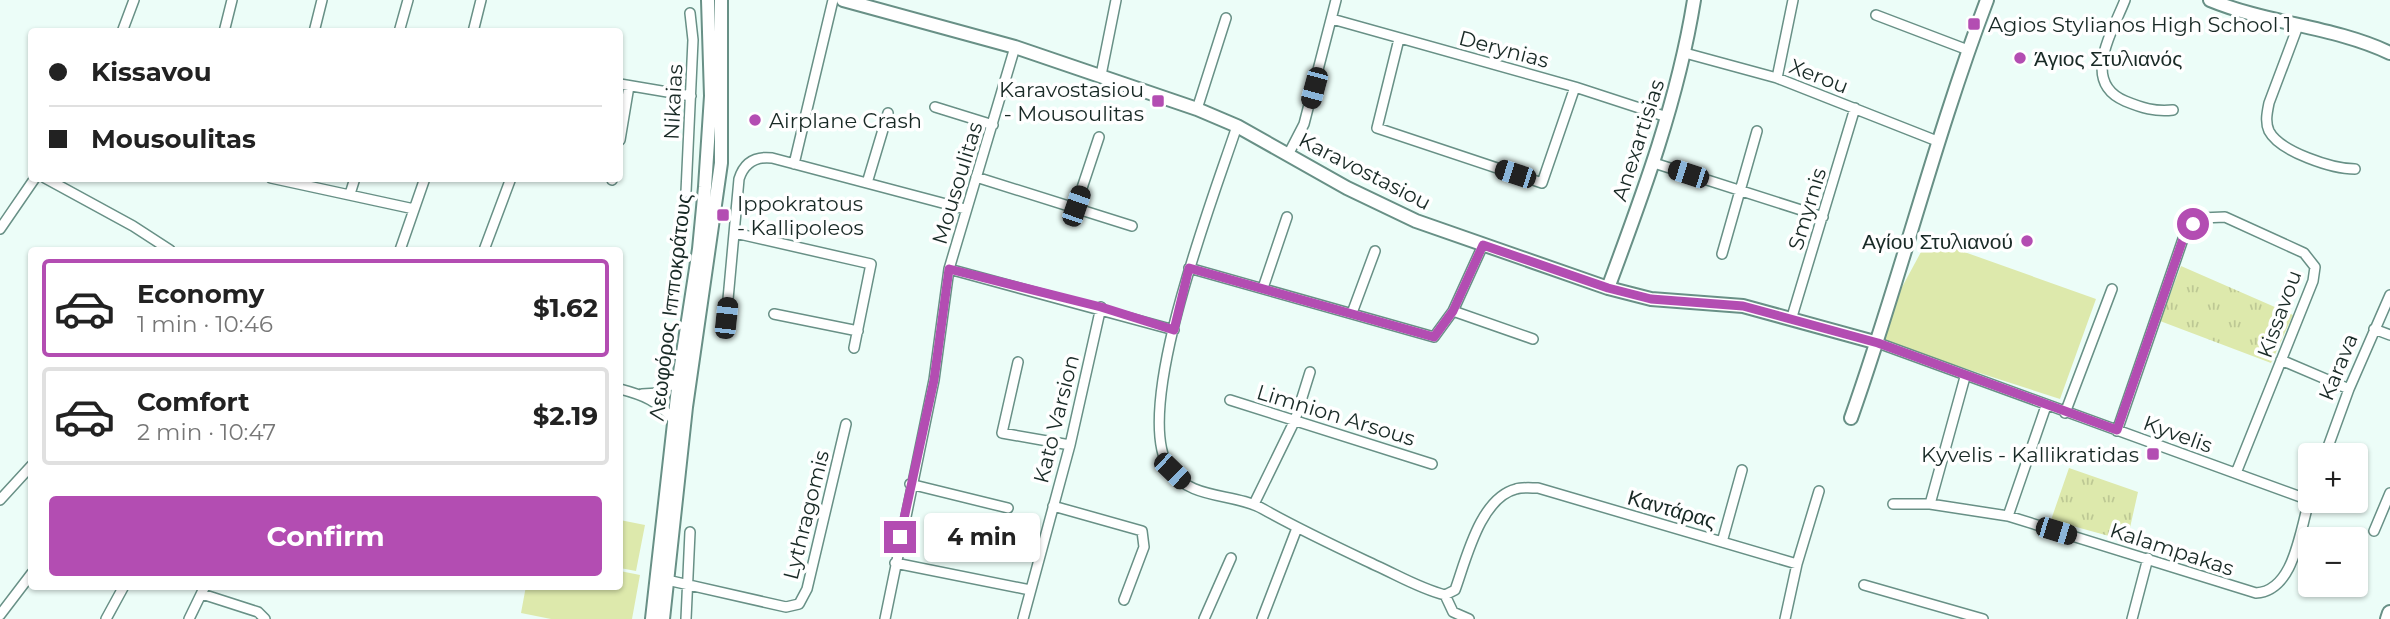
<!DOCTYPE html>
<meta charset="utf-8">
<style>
:root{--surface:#fff;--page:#f6f6f6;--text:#222;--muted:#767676;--line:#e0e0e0;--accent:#b34db2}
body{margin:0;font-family:Montserrat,sans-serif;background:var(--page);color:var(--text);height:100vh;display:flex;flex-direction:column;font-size:26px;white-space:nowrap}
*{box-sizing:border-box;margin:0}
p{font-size:23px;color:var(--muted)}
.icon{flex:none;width:38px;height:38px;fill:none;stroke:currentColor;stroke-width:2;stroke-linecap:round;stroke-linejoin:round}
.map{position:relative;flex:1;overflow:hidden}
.sheet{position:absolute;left:28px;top:247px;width:595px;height:343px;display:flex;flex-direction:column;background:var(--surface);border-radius:7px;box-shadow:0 2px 5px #0004}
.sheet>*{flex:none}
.guide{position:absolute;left:28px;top:28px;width:595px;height:154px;border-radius:7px;box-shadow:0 2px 5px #0004;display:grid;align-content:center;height:154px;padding:0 21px;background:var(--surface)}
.tools{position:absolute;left:2298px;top:443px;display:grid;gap:14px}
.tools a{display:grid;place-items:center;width:70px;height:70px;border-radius:7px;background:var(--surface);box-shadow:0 2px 5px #0004;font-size:35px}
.end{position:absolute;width:32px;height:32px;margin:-16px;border:9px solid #b34db2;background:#fff;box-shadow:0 0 0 4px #fff}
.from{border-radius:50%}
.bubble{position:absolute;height:49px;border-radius:7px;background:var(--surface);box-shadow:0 2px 5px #0004;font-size:23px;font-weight:700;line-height:49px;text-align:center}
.car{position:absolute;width:21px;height:42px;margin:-21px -10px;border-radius:9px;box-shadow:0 0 5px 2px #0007;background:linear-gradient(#222 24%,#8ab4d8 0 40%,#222 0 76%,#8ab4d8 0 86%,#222 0)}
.guide b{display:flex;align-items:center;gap:24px;height:66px;font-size:26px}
.guide b+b{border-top:2px solid var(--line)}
.guide i{width:18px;height:18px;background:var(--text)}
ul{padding:12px 0 0;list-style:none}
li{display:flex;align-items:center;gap:21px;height:98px;margin:0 14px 10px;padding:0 7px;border:4px solid var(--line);border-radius:7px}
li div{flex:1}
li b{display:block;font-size:26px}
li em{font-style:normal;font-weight:700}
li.selected{border-color:var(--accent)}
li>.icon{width:63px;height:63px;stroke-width:1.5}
.action{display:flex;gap:14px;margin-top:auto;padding:14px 21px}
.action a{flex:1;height:80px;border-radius:7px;background:var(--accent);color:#fff;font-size:28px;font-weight:700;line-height:80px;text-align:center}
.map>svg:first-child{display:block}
.park{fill:url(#park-tufts)}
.pitch{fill:#dde9ac}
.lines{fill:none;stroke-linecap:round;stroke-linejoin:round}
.street-casing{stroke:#689086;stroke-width:12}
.secondary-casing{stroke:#689086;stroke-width:16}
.primary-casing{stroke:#689086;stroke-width:18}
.street{stroke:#fff;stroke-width:9}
.secondary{stroke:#fff;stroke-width:12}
.primary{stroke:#fff;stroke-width:14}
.route{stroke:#b34db2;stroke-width:9}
.poi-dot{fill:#b34db2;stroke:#fff;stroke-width:2.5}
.labels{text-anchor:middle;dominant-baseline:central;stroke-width:7;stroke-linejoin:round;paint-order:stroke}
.poi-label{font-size:21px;fill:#192a26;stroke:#fff;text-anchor:start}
.street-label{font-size:21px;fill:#192a26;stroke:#fff}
</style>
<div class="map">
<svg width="2390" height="619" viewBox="0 0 2390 619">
<defs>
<pattern id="park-tufts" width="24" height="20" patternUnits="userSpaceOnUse" patternTransform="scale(1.75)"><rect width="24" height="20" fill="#dde9ac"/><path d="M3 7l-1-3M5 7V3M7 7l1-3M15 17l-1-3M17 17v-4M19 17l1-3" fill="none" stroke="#bdc894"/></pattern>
</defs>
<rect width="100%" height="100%" fill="#ecfdf8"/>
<path class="park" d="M2181 266 2293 315 2271 363 2160 321Z
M2069 468 2138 492 2127 541 2051 520Z"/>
<path class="pitch" d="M1928 239 2096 299 2060 399 1874 339Z
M620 520 645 525 636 571 620 568Z
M620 571 640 575 632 619H551L521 613 526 586H620Z"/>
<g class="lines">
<g class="street-casing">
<path id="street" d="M2125 0C2113 31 2080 82 2125 101 2142 108 2155 112 2173 110
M1876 15 1968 50
M1332 19 1575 87 1667 117
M2298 26 2269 103C2267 113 2265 122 2269 131 2280 152 2333 169 2355 169
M122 32 134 0
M224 32 232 0
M314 32 322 0
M399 32 408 0
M473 32 481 0
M1399 39 1377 128 1542 183 1575 87
M1685 53 1777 78 1937 141
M1101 75 1116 0
M1777 78 1793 0
M620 84 691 96
M935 107 993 125
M1197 109 1226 18
M1237 126C1215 193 1131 409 1169 468 1190 501 1233 492 1263 509 1300 530 1339 548 1377 566 1399 576 1421 589 1445 595L1455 590C1466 560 1480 498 1516 489 1522 487 1531 488 1538 488L1797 564
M620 140 629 86
M1289 153 1304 124 1336 0
M1654 163 1823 217
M794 164 833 0
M976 177 1132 226
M45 178 133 226 170 250
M271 178 414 209
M612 180 613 178
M867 183 888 113
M686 192 693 40 690 13
M350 194 355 178
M1076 206 1099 137
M0 229 35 178
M735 233 871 264 854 348
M400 250 425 178
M484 250 511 178
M1722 254 1757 131
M1189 268 1434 337 1453 311 1483 245
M949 269 1174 330
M1263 288 1287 217
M1453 311 1533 339
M1352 313 1375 251
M774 314 858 331
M1791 320 1855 108
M2374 329 2390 335
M725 332 739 179C744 163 755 156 772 158L965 209
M1878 343 2309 500
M2281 360 2349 389
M1018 362 1002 433 1070 445
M620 389C643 395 659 401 674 421
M642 394 659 393 679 379
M1230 400 1432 464
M2065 413 2112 289
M2117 431 2183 239 2201 218 2225 217 2304 253 2315 267 2313 281 2236 473
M2325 455 2349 389 2390 295
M910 484 1008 508
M0 500 32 465
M1254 504 1295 420 1310 372
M1893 504H1930L2008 516 2256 593C2295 591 2300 528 2310 498
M1930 504 1965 377
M1053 506 1142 531 1144 547 1124 600
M2008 516 2046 406
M2374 531 2390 493
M1722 542 1742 470
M895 563 1030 590
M667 580 786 607 799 604 807 589 846 424
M1864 585 1983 619
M202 594 258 612 265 619
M1445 595 1453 612 1469 619
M0 615 32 573
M106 619 124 586
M189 619 205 586
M686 619 690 532
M885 619 934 380 949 269 1015 47
M1023 619 1070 445 1101 307
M1204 619 1231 558
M1262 619 1297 528
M1785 619 1797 564 1819 491
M2132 619 2148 558"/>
</g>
<g class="secondary-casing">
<path id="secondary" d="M843 0 1015 47 1197 109 1237 126 1347 188 1416 221 1608 288 1651 299 1743 306 1878 343
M2210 0C2268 24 2333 26 2390 53
M1608 288C1643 194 1678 100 1694 0
M1851 418C1900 280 1935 137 1987 0
M652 619 679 379 699 249 705 187 711 96 708 0
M663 619 686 407 721 163V0"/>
</g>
<g class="primary-casing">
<path id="primary" d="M2388 619 2390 613"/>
</g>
<use href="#street" class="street"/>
<use href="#secondary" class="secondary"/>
<use href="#primary" class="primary"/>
</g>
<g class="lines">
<path class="route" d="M900 537 934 380 949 269 1101 307 1174 330 1189 268 1434 337 1453 311 1483 245 1608 288 1651 299 1743 306 1878 343 2117 430 2183 239 2193 224"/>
</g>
<g class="poi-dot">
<rect x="1967" y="17" width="14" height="14" rx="3.5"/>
<circle cx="2020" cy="58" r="7"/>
<rect x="1151" y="94" width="14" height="14" rx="3.5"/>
<circle cx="755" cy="120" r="7"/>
<rect x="716" y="208" width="14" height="14" rx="3.5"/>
<circle cx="2027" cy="241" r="7"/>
<rect x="2146" y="447" width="14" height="14" rx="3.5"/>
</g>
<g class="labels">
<g class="poi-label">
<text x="1988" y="24">Agios Stylianos High School 1</text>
<text x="2034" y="58">Άγιος Στυλιανός</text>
<text x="1144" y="89" text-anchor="end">Karavostasiou<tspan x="1144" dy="24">- Mousoulitas</tspan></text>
<text x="769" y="120">Airplane Crash</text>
<text x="737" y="203">Ippokratous<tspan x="737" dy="24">- Kallipoleos</tspan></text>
<text x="2013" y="241" text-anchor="end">Αγίου Στυλιανού</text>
<text x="2139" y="454" text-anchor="end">Kyvelis - Kallikratidas</text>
</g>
<g class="street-label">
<text transform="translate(1504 49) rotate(15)">Derynias</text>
<text transform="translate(1819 76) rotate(21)">Xerou</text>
<text transform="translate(673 102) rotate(-87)">Nikaias</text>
<text transform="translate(1638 140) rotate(-72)">Anexartisias</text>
<text transform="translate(1365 171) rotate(27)">Karavostasiou</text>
<text transform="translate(957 183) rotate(-73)">Mousoulitas</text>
<text transform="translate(1807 209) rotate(-73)">Smyrnis</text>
<text transform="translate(670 307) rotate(-83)">Λεωφόρος Ιπποκράτους</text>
<text transform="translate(2279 314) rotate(-70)">Kissavou</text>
<text transform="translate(2338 367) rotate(-68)">Karava</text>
<text transform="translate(1336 415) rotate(17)">Limnion Arsous</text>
<text transform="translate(1056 419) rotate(-76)">Kato Varsion</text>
<text transform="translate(2178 434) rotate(20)">Kyvelis</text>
<text transform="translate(1672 509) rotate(16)">Καντάρας</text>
<text transform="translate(806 515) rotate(-76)">Lythragomis</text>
<text transform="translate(2172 549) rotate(18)">Kalampakas</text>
</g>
</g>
</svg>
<div class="tools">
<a>+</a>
<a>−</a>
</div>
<i class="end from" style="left:2193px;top:224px"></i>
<i class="end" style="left:900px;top:537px"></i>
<div class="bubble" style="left:924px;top:513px;width:116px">4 min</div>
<i class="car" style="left:1314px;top:88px;rotate:195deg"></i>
<i class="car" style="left:1515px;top:174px;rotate:288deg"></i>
<i class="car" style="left:1688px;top:174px;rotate:288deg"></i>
<i class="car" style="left:1076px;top:206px;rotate:19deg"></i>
<i class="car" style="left:726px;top:318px;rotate:6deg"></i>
<i class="car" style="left:1172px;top:471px;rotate:134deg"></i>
<i class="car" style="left:2056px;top:531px;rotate:107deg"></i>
<div class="guide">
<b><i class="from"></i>Kissavou</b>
<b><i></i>Mousoulitas</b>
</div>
<section class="sheet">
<ul>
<li class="selected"><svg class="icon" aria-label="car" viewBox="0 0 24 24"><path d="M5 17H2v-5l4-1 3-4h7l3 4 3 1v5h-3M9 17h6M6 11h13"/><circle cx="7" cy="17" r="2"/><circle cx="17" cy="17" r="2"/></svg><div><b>Economy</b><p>1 min · 10:46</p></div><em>$1.62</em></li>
<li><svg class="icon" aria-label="car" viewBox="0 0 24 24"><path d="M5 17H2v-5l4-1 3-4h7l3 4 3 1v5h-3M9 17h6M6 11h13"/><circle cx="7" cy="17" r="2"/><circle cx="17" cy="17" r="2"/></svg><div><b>Comfort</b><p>2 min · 10:47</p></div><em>$2.19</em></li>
</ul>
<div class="action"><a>Confirm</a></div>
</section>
</div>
